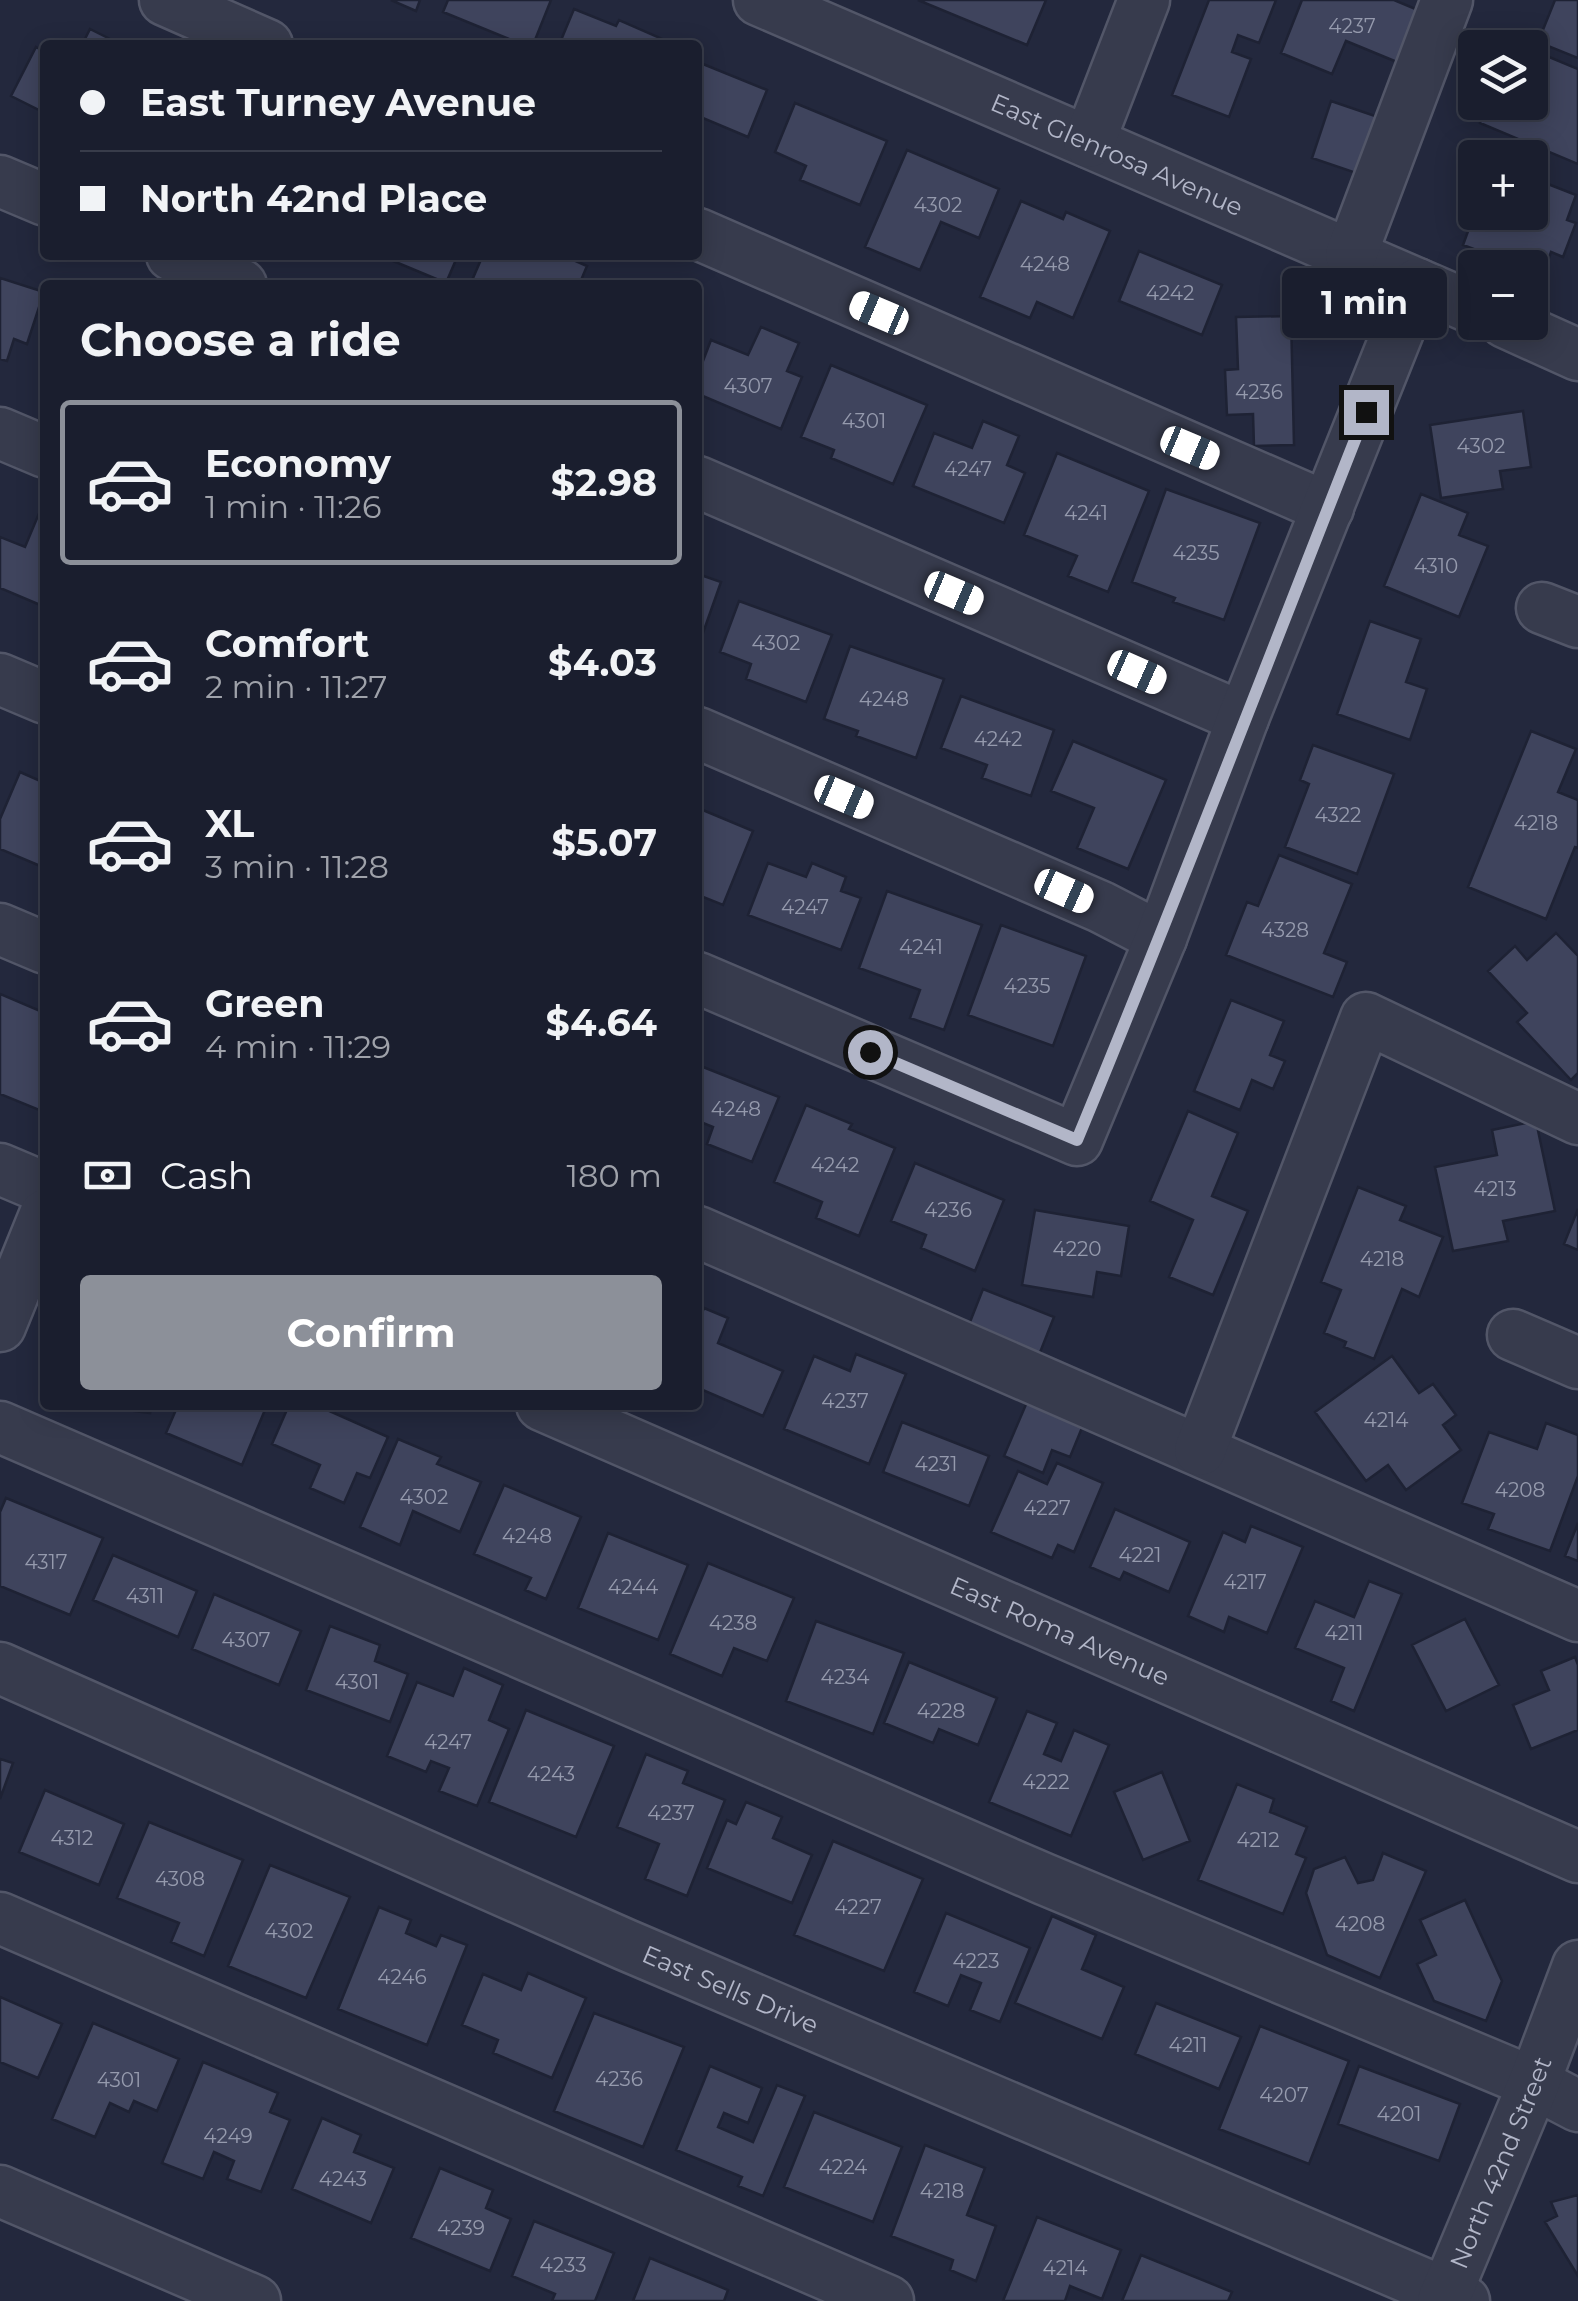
<!DOCTYPE html>
<meta charset="utf-8">
<style>
:root{--surface:#1a1e2e;--page:#272b3a;--text:#f1f3f6;--muted:#9fa2aa;--line:#383c4a;--accent:#8c9099}
body{margin:0;font-family:Montserrat,sans-serif;background:var(--page);color:var(--text);height:100vh;display:flex;flex-direction:column;font-size:38px;white-space:nowrap}
*{box-sizing:border-box;margin:0}
p{font-size:32px;color:var(--muted)}
.icon{flex:none;width:55px;height:55px;fill:none;stroke:currentColor;stroke-width:2;stroke-linecap:round;stroke-linejoin:round}
.map{position:relative;flex:1;overflow:hidden}
.details{position:absolute;left:40px;top:280px;width:662px;height:1130px;display:flex;flex-direction:column;background:var(--surface);border-radius:10px;box-shadow:0 5px 25px #0003,0 0 0 2px var(--line)}
.details>*{flex:none}
.hud{position:absolute;left:40px;top:40px;width:662px;height:220px;border-radius:10px;box-shadow:0 5px 25px #0003,0 0 0 2px var(--line);display:grid;align-content:center;height:220px;padding:0 40px;background:var(--surface)}
.buttons{position:absolute;left:1458px;top:30px;display:grid;gap:20px}
.buttons a{display:grid;place-items:center;width:90px;height:90px;border-radius:10px;background:var(--surface);box-shadow:0 5px 25px #0003,0 0 0 2px var(--line);font-size:50px}
.end{position:absolute;width:45px;height:45px;margin:-22px;border:12px solid #b2b6c8;background:#111;box-shadow:0 0 0 5px #111}
.from{border-radius:50%}
.bubble{position:absolute;height:70px;border-radius:10px;background:var(--surface);box-shadow:0 5px 25px #0003,0 0 0 2px var(--line);font-size:32px;font-weight:700;line-height:70px;text-align:center}
.car{position:absolute;width:30px;height:60px;margin:-30px -15px;border-radius:12px;box-shadow:0 0 8px 2px #0007;background:linear-gradient(#fff 24%,#345 0 40%,#fff 0 76%,#345 0 86%,#fff 0)}
.hud b{display:flex;align-items:center;gap:35px;height:95px;font-size:38px}
.hud b+b{border-top:2px solid var(--line)}
.hud i{width:25px;height:25px;background:var(--text)}
ul{padding:0;list-style:none}
li{display:flex;align-items:center;gap:30px;height:165px;margin:0 20px 15px;padding:0 20px;border:5px solid transparent;border-radius:10px}
li div{flex:1}
li b{display:block;font-size:38px}
li em{font-style:normal;font-weight:700}
li.selected{border-color:var(--accent)}
li>.icon{width:90px;height:90px;stroke-width:1.5}
h2{padding:0 40px;font-size:45px;line-height:120px}
.pay{display:flex;align-items:center;gap:25px;height:110px;padding:0 40px;font-size:38px}
.pay p{margin-inline-start:auto}
.cta{display:flex;gap:20px;margin-top:auto;padding:20px 40px}
.cta a{flex:1;height:115px;border-radius:10px;background:var(--accent);color:#fff;font-size:40px;font-weight:700;line-height:115px;text-align:center}
.map>svg:first-child{display:block}
.building{fill:#3f445d;stroke:#1e2234;stroke-width:2.5}
.lines{fill:none;stroke-linecap:round;stroke-linejoin:round}
.minor-casing{stroke:#525668;stroke-width:55}
.minor{stroke:#373b4d;stroke-width:50}
.route{stroke:#b2b6c8;stroke-width:12}
.labels{text-anchor:middle;dominant-baseline:central;stroke-width:8;stroke-linejoin:round;paint-order:stroke}
.number-label{font-size:20px;fill:#959aad}
.street-label{font-size:25px;fill:#b2b6c8;stroke:#1c2032}
</style>
<div class="map">
<svg width="1578" height="2301" viewBox="0 0 1578 2301">
<rect width="100%" height="100%" fill="#23283d"/>
<path class="building" d="M391 0H420L416 11Z
M448 0H551L533 45H524L443 12Z
M918 0H1046L1027 45Z
M1209 0H1276L1259 43 1238 35 1232 52 1251 59 1229 117 1172 95Z
M1302 0H1394L1418 10 1397 62 1346 41 1332 74 1281 53Z
M1555 0H1578V58L1538 42Z
M574 9 616 26 619 20 667 41 665 45H559Z
M90 29 122 45H82Z
M36 47 45 52V113L11 96Z
M1530 49 1578 69V164L1480 123 1488 102H1530Z
M698 62 767 90 748 137 698 116Z
M1331 101 1378 117 1359 174 1312 158Z
M795 103 887 141 860 205 800 180 806 166 775 152Z
M907 150 999 189 979 238 941 222 920 270 865 247Z
M1530 177 1576 195 1567 220 1576 223 1563 257 1551 252 1543 275 1463 245 1475 212H1530Z
M1021 201 1063 219 1066 212 1110 231 1073 318 1037 302 1030 318 980 297Z
M1139 251 1222 285 1202 335 1119 301Z
M379 255H458L446 283Z
M483 255H523L530 258 531 255H562L587 266 579 285H470Z
M0 278 44 292 27 344 14 339 7 361 0 359Z
M1291 316 1294 445 1254 446 1253 414 1227 415 1225 370 1238 369 1236 317Z
M761 327 799 343 787 371 802 377 781 429 698 394V374L711 340 748 355Z
M831 365 927 405 893 484 831 458 834 450 801 437Z
M1523 411 1531 467 1500 471 1503 489 1441 498 1430 425Z
M983 421 1019 436 1007 465 1025 473 1004 523 913 486 934 433 972 448Z
M1057 453 1149 491 1108 592 1068 576 1077 556 1024 535Z
M1166 489 1260 523 1224 620 1173 602 1175 598 1132 582Z
M1421 494 1468 513 1459 535 1488 546 1459 617 1384 586Z
M40 511 45 514V607L0 588V537L25 547Z
M698 574 721 582 698 647Z
M739 601 832 635 806 702 746 679 751 664 720 652Z
M1370 621 1421 639 1406 682 1427 689 1410 740 1337 714Z
M850 646 944 679 916 758 856 736 858 731 824 719Z
M961 696 1054 730 1031 796 982 778 987 765 941 748Z
M1531 731 1576 749 1558 792 1578 800V848L1575 847 1546 919 1468 887Z
M1073 741 1166 780 1128 869 1077 848 1094 808 1051 791Z
M1313 745 1394 774 1357 874 1285 847 1309 784 1300 780Z
M20 772 45 783V868L0 849V819Z
M698 808 753 831 723 905 698 895Z
M1279 855 1352 884 1324 953 1347 962 1333 997 1226 955 1247 902 1258 906Z
M768 863 806 877 812 863 846 877 841 891 861 898 841 950 748 915Z
M887 891 982 925 944 1030 910 1018 920 990 859 968Z
M1001 925 1086 956 1053 1046 968 1015Z
M1556 933 1578 956V1073L1571 1080 1517 1022 1527 1013 1488 971 1515 946 1527 960Z
M0 994 45 1013 44 1112 0 1094Z
M1231 1000 1284 1021 1270 1055 1285 1061 1273 1089 1252 1080 1240 1110 1194 1091Z
M698 1065 779 1097 752 1162 707 1144 713 1127 698 1121Z
M806 1105 852 1124 849 1129 895 1148 859 1236 816 1218 822 1202 774 1182Z
M1188 1111 1238 1133 1212 1196 1248 1211 1213 1295 1169 1277 1193 1220 1150 1201Z
M1536 1121 1555 1211 1503 1221 1508 1241 1453 1251 1435 1167 1497 1155 1492 1130Z
M915 1163 1004 1200 975 1271 921 1248 926 1235 891 1221Z
M1358 1187 1406 1206 1400 1220 1443 1237 1419 1297 1402 1289 1374 1359 1344 1347 1346 1342 1324 1333 1341 1290 1321 1282Z
M1578 1209V1250L1564 1244Z
M1035 1210 1129 1226 1121 1276 1097 1272 1093 1297 1022 1285Z
M983 1289 1054 1317 1039 1355 968 1327Z
M704 1308 728 1318 718 1343 783 1371 763 1416 698 1388V1323Z
M856 1354 906 1374 869 1464 784 1429 814 1356 850 1371Z
M1392 1356 1419 1393 1433 1384 1456 1415 1443 1425 1461 1450 1406 1490 1388 1465 1366 1481 1315 1412Z
M1030 1395 1086 1418 1070 1457 1052 1450 1043 1473 1004 1456Z
M90 1405H151L150 1413Z
M178 1405H267L242 1465 166 1433Z
M289 1405H316L388 1437 370 1478 357 1473 344 1503 310 1488 320 1465 272 1444Z
M902 1422 989 1456 969 1506 883 1472Z
M1546 1423 1578 1435V1476L1550 1551 1488 1529 1494 1514 1462 1503 1489 1432 1537 1449Z
M398 1439 441 1457 437 1464 481 1482 460 1532 413 1511 400 1545 360 1527Z
M1057 1463 1103 1483 1074 1552 1058 1545 1052 1558 991 1532 1018 1471 1047 1484Z
M504 1485 581 1517 546 1599 525 1590 531 1578 474 1554Z
M6 1498 103 1538 70 1615 0 1586V1512Z
M1115 1509 1190 1542 1169 1592 1124 1572 1120 1580 1090 1567Z
M1578 1523V1561L1565 1556Z
M1251 1526 1303 1547 1267 1633 1229 1617 1224 1632 1188 1616 1223 1532 1245 1542Z
M608 1533 688 1565 658 1640 578 1608Z
M113 1555 197 1591 178 1637 93 1600Z
M708 1563 794 1598 767 1661 734 1648 722 1676 670 1654Z
M1369 1581 1402 1594 1354 1711 1331 1701 1344 1668 1295 1648 1315 1601 1354 1617Z
M214 1594 301 1631 279 1685 192 1649Z
M1465 1619 1499 1685 1446 1711 1412 1645Z
M816 1621 904 1653 873 1734 786 1701Z
M330 1626 380 1645 375 1661 408 1674 390 1722 306 1690Z
M1575 1657 1578 1665V1730L1531 1749 1513 1705 1549 1690 1541 1671Z
M909 1662 997 1698 978 1745 939 1729 933 1743 884 1723Z
M464 1668 503 1685 489 1720 509 1729 477 1806 439 1791 449 1768 431 1761 426 1772 387 1756 417 1682 453 1696Z
M526 1710 614 1746 576 1837 489 1802Z
M1027 1711 1057 1723 1044 1754 1061 1761 1074 1730 1109 1745 1071 1836 989 1802Z
M646 1754 688 1771 683 1783 725 1800 687 1896 645 1879 659 1844 617 1827Z
M0 1759 13 1763 0 1799Z
M1162 1772 1190 1841 1143 1860 1114 1792Z
M1237 1784 1274 1799 1270 1812 1307 1827 1296 1854 1306 1858 1283 1914 1198 1880Z
M45 1790 124 1824 99 1885 19 1852Z
M746 1802 782 1817 773 1838 812 1855 792 1903 707 1868 727 1820 736 1824Z
M149 1822 243 1860 204 1956 171 1942 179 1923 117 1898Z
M833 1841 923 1879 884 1971 794 1935Z
M1383 1853 1426 1871 1380 1978 1327 1955 1306 1893 1314 1869 1345 1857 1358 1883 1373 1880Z
M270 1865 350 1897 306 1998 228 1966Z
M1465 1900 1502 1981 1486 2021 1434 2001 1417 1964 1436 1955 1420 1920Z
M379 1907 411 1920 406 1933 436 1946 441 1935 467 1945 427 2045 338 2009Z
M946 1913 1030 1948 1000 2022 970 2010 981 1983 961 1975 948 2006 914 1992Z
M1052 1916 1096 1935 1082 1969 1124 1987 1102 2039 1015 2003Z
M528 1973 586 1998 552 2078 493 2053 498 2040 462 2025 483 1974 521 1990Z
M0 1997 62 2024 38 2078 0 2062Z
M1156 2003 1241 2037 1219 2089 1135 2054Z
M594 2013 684 2047 643 2147 554 2111Z
M93 2023 179 2059 157 2111 134 2101 129 2112 110 2103 95 2137 52 2119Z
M1260 2026 1349 2061 1309 2164 1219 2129Z
M203 2062 278 2093 270 2112 290 2120 261 2192 227 2179 234 2161 214 2152 203 2179 162 2163Z
M710 2066 762 2088 748 2123 724 2113 718 2127 753 2142 777 2085 805 2096 763 2196 738 2186 742 2177 676 2150Z
M1359 2066 1460 2104 1439 2161 1338 2124Z
M814 2112 902 2147 873 2222 784 2187Z
M322 2118 361 2135 354 2152 394 2168 371 2223 292 2189Z
M925 2145 985 2168 967 2215 996 2226 976 2281 950 2270 953 2260 891 2236Z
M440 2168 493 2190 486 2208 511 2219 490 2271 411 2238Z
M1578 2195V2276L1545 2222 1557 2216 1551 2202Z
M1037 2217 1121 2250 1102 2299 1070 2286 1065 2301H1003Z
M534 2221 614 2253 595 2301H552L555 2294 512 2276Z
M1141 2255 1232 2292 1228 2301H1122Z
M650 2258 728 2290 724 2301H633Z"/>
<g class="lines">
<g class="minor-casing">
<g id="minor">
<path d="M165 0 267 45"/>
<path id="s1" d="M759 0 1475 309"/>
<path d="M1089 142 1144 0"/>
<path d="M0 181 45 200"/>
<path d="M698 234 1328 508"/>
<path d="M172 255 241 285"/>
<path d="M1351 255 1447 0"/>
<path d="M1505 322 1578 355"/>
<path d="M0 433 45 452"/>
<path d="M698 482 1243 718"/>
<path d="M1542 608 1578 622"/>
<path d="M0 679 45 698"/>
<path d="M698 733 1101 907 1161 938"/>
<path d="M0 929 45 948"/>
<path d="M698 978 1077 1140 1161 938 1243 718 1417 284"/>
<path d="M0 1169 45 1188"/>
<path d="M698 1232 1578 1616"/>
<path d="M0 1326 45 1215"/>
<path d="M1513 1335 1578 1363"/>
<path id="s2" d="M542 1405 1578 1857"/>
<path d="M0 1427 1044 1879 1534 2083 1578 2106"/>
<path d="M1200 1450 1366 1018 1578 1119"/>
<path id="s3" d="M0 1668 626 1945 1464 2301"/>
<path d="M0 1918 888 2301"/>
<path d="M0 2191 255 2301"/>
<path id="s4" d="M1443 2301 1534 2083 1578 1966"/>
</g>
</g>
<use href="#minor" class="minor"/>
</g>
<g class="lines">
<path class="route" d="M870 1052 1077 1140C1177 899 1270 655 1366 412"/>
</g>
<g class="labels">
<g class="number-label">
<text x="1352" y="26">4237</text>
<text x="938" y="205">4302</text>
<text x="1045" y="264">4248</text>
<text x="1170" y="293">4242</text>
<text x="748" y="386">4307</text>
<text x="1259" y="392">4236</text>
<text x="864" y="421">4301</text>
<text x="1481" y="446">4302</text>
<text x="968" y="469">4247</text>
<text x="1086" y="513">4241</text>
<text x="1196" y="553">4235</text>
<text x="1436" y="566">4310</text>
<text x="776" y="643">4302</text>
<text x="884" y="699">4248</text>
<text x="998" y="739">4242</text>
<text x="1338" y="815">4322</text>
<text x="1536" y="823">4218</text>
<text x="805" y="907">4247</text>
<text x="1285" y="930">4328</text>
<text x="921" y="947">4241</text>
<text x="1027" y="986">4235</text>
<text x="736" y="1109">4248</text>
<text x="835" y="1165">4242</text>
<text x="1495" y="1189">4213</text>
<text x="948" y="1210">4236</text>
<text x="1077" y="1249">4220</text>
<text x="1382" y="1259">4218</text>
<text x="845" y="1401">4237</text>
<text x="1386" y="1420">4214</text>
<text x="936" y="1464">4231</text>
<text x="1520" y="1490">4208</text>
<text x="424" y="1497">4302</text>
<text x="1047" y="1508">4227</text>
<text x="527" y="1536">4248</text>
<text x="1140" y="1555">4221</text>
<text x="46" y="1562">4317</text>
<text x="1245" y="1582">4217</text>
<text x="633" y="1587">4244</text>
<text x="145" y="1596">4311</text>
<text x="733" y="1623">4238</text>
<text x="1344" y="1633">4211</text>
<text x="246" y="1640">4307</text>
<text x="845" y="1677">4234</text>
<text x="357" y="1682">4301</text>
<text x="941" y="1711">4228</text>
<text x="448" y="1742">4247</text>
<text x="551" y="1774">4243</text>
<text x="1046" y="1782">4222</text>
<text x="671" y="1813">4237</text>
<text x="72" y="1838">4312</text>
<text x="1258" y="1840">4212</text>
<text x="180" y="1879">4308</text>
<text x="858" y="1907">4227</text>
<text x="1360" y="1924">4208</text>
<text x="289" y="1931">4302</text>
<text x="976" y="1961">4223</text>
<text x="402" y="1977">4246</text>
<text x="1188" y="2045">4211</text>
<text x="619" y="2079">4236</text>
<text x="119" y="2080">4301</text>
<text x="1284" y="2095">4207</text>
<text x="1399" y="2114">4201</text>
<text x="228" y="2136">4249</text>
<text x="843" y="2167">4224</text>
<text x="343" y="2179">4243</text>
<text x="942" y="2191">4218</text>
<text x="461" y="2228">4239</text>
<text x="563" y="2265">4233</text>
<text x="1065" y="2268">4214</text>
</g>
<g class="street-label">
<text stroke="none"><textPath href="#s1" startOffset="390">East Glenrosa Avenue</textPath></text>
<text stroke="none"><textPath href="#s2" startOffset="565">East Roma Avenue</textPath></text>
<text stroke="none"><textPath href="#s3" startOffset="798">East Sells Drive</textPath></text>
<text stroke="none"><textPath href="#s4" startOffset="150">North 42nd Street</textPath></text>
</g>
</g>
</svg>
<div class="buttons">
<a><svg class="icon" aria-label="layers" viewBox="0 0 24 24"><path d="M12 4l9 5-9 5-9-5zM3 14l9 5 9-5"/></svg></a>
<a>+</a>
<a>−</a>
</div>
<i class="end from" style="left:870px;top:1052px"></i>
<i class="end" style="left:1366px;top:412px"></i>
<div class="bubble" style="left:1282px;top:268px;width:165px">1 min</div>
<i class="car" style="left:879px;top:313px;rotate:293deg"></i>
<i class="car" style="left:1190px;top:448px;rotate:113deg"></i>
<i class="car" style="left:954px;top:593px;rotate:113deg"></i>
<i class="car" style="left:1137px;top:672px;rotate:114deg"></i>
<i class="car" style="left:844px;top:797px;rotate:113deg"></i>
<i class="car" style="left:1064px;top:891px;rotate:114deg"></i>
<div class="hud">
<b><i class="from"></i>East Turney Avenue</b>
<b><i></i>North 42nd Place</b>
</div>
<section class="details">
<h2>Choose a ride</h2>
<ul>
<li class="selected"><svg class="icon" aria-label="car" viewBox="0 0 24 24"><path d="M5 17H2v-5l4-1 3-4h7l3 4 3 1v5h-3M9 17h6M6 11h13"/><circle cx="7" cy="17" r="2"/><circle cx="17" cy="17" r="2"/></svg><div><b>Economy</b><p>1 min · 11:26</p></div><em>$2.98</em></li>
<li><svg class="icon" aria-label="car" viewBox="0 0 24 24"><path d="M5 17H2v-5l4-1 3-4h7l3 4 3 1v5h-3M9 17h6M6 11h13"/><circle cx="7" cy="17" r="2"/><circle cx="17" cy="17" r="2"/></svg><div><b>Comfort</b><p>2 min · 11:27</p></div><em>$4.03</em></li>
<li><svg class="icon" aria-label="car" viewBox="0 0 24 24"><path d="M5 17H2v-5l4-1 3-4h7l3 4 3 1v5h-3M9 17h6M6 11h13"/><circle cx="7" cy="17" r="2"/><circle cx="17" cy="17" r="2"/></svg><div><b>XL</b><p>3 min · 11:28</p></div><em>$5.07</em></li>
<li><svg class="icon" aria-label="car" viewBox="0 0 24 24"><path d="M5 17H2v-5l4-1 3-4h7l3 4 3 1v5h-3M9 17h6M6 11h13"/><circle cx="7" cy="17" r="2"/><circle cx="17" cy="17" r="2"/></svg><div><b>Green</b><p>4 min · 11:29</p></div><em>$4.64</em></li>
</ul>
<div class="pay"><svg class="icon" aria-label="cash" viewBox="0 0 24 24"><path d="M3 7h18v10H3z"/><circle cx="12" cy="12" r="2"/></svg>Cash<p>180 m</p></div>
<div class="cta"><a>Confirm</a></div>
</section>
</div>
